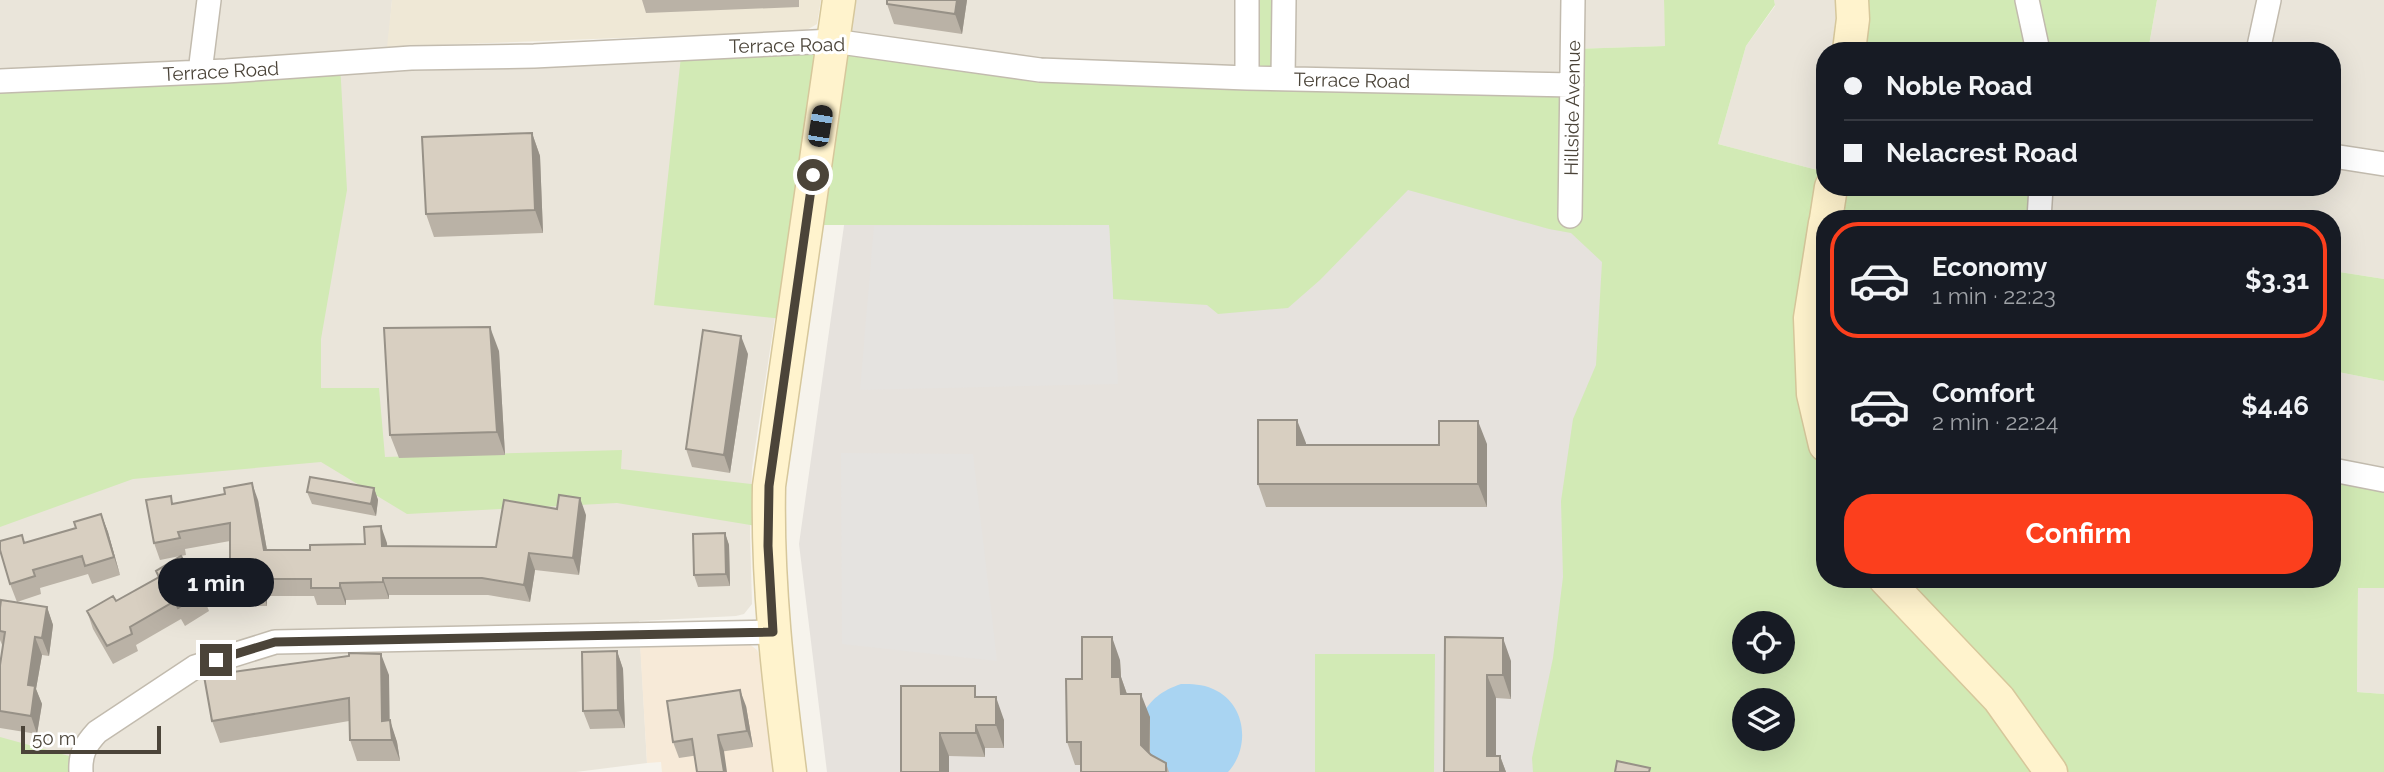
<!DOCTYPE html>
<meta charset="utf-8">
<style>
:root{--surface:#171b24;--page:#20242c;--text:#f1f3f6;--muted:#9ea1a6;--line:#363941;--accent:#fc3f1d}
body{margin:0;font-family:Raleway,sans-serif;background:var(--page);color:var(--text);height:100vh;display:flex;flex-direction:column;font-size:26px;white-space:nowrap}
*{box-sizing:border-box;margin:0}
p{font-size:23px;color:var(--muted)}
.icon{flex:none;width:38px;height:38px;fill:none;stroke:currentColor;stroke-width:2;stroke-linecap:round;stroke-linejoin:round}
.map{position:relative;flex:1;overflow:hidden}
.details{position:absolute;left:1816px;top:210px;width:525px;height:378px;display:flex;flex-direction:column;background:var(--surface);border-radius:28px;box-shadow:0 7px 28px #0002}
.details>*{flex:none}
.top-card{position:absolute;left:1816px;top:42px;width:525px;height:154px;border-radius:28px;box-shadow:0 7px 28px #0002;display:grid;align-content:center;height:154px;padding:0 28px;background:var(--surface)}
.controls{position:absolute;left:1732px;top:611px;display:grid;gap:14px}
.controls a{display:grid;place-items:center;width:63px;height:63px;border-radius:50%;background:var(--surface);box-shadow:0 7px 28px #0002;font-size:35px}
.scale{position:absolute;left:21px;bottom:18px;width:140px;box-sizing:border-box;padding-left:7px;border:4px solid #4b4439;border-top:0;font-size:19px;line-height:24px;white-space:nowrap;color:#4b4439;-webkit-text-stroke:5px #fff;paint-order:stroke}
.end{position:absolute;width:32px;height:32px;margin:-16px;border:9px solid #4b4439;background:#fff;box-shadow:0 0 0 4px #fff}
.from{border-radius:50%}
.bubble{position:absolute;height:49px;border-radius:24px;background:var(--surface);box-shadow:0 7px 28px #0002;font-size:23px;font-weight:700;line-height:49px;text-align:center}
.car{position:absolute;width:21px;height:42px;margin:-21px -10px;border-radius:9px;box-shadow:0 0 5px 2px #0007;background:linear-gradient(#222 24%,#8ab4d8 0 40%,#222 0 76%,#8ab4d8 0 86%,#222 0)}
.top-card b{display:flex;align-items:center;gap:24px;height:66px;font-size:26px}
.top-card b+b{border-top:2px solid var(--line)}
.top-card i{width:18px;height:18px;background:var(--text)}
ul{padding:12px 0 0;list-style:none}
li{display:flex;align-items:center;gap:21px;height:116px;margin:0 14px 10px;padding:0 14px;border:4px solid transparent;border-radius:28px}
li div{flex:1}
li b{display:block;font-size:26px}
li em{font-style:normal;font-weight:700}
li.active{border-color:var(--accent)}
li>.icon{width:63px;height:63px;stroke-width:1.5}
.cta{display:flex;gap:14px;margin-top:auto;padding:14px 28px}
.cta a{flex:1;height:80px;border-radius:28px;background:var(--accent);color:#fff;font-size:28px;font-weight:700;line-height:80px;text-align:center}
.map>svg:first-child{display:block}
.residential{fill:#eae5da}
.commercial{fill:#f7ead8}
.industrial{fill:#e6e2dd;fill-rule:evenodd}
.education{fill:#efe8d6}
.green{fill:#d2eab5;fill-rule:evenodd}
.parking{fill:#e5e3e0}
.water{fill:#a9d4f2}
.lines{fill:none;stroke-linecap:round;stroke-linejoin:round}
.street-casing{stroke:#c2bbae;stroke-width:26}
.secondary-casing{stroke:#d6c79b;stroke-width:35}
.street{stroke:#fff;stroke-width:23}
.secondary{stroke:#fff3cd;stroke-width:32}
.wall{fill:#bab2a6}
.shaded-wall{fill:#979187}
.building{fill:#d8cfc1;stroke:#979187;stroke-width:2}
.route{stroke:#4b4439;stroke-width:9}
.labels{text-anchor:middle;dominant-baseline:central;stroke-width:6;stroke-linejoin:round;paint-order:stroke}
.street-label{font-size:19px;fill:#4b4439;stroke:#fff}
</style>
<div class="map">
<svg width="2384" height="772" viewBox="0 0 2384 772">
<rect width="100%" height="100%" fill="#f6f3ec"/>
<path class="residential" d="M0 0H392L386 72 785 56 810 87 752 468 750 532 752 604 744 614 736 616 639 621 647 763 576 772H0Z
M839 0H1664L1666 46 1573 49 1572 85 1247 78 833 41Z
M1774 0H1852L1849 51H1825V172L1718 144 1746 46 1775 6Z
M2157 0H2384V279L2333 271V219H2039L2041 187H2333V51H2148Z
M2333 371 2384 381V480L2333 470Z
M2358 588H2384V694L2357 692Z"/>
<path class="commercial" d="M748 643 757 650 760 657 773 772H662L661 762 647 763 640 644Z"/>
<path class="industrial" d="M865 77 1543 110 1698 252 1767 537 1953 772H827L799 544ZM1745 623H1783V662H1745ZM1745 700H1783V738H1745Z"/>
<path class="education" d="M392 0H821L817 24 805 31 387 47Z"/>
<path class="green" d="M1247 0H1284L1283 78 1572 85 1573 49 1665 46 1664 0H1774L1775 5 1746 46 1718 144 1825 172V187H2041L2039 219H1825V579H2333V470L2384 480V588H2358L2357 692 2384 694V772H1533L1532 758 1553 658 1563 577 1561 501 1573 419 1596 365 1602 262 1571 233 1549 229 1408 190 1320 280 1288 308 1218 314 1207 305 1113 299 1109 225H806L792 320 654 305 682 47 833 41 1246 78ZM1745 623H1783V662H1745ZM1745 700H1783V738H1745Z
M1852 0H2157L2148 51H1849Z
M340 63 347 190 321 339V388H379L385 457 622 450 621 469 769 486 768 528 617 503 407 514 321 462 133 479 0 527V81Z
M2333 271 2384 279V381L2333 371Z
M1315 654H1435L1434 772H1315Z
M0 737 80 759 81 772H0Z"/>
<path class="parking" d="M1109 225 1118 384 860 390 874 226Z
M841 453 973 454 997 661 842 644Z"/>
<path class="water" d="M1181 684C1192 684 1202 684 1213 689 1246 703 1251 747 1228 772H1153L1141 717C1151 699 1161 691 1181 684Z"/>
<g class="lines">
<g class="street-casing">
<path id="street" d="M2027 0 2038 51
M2258 51 2269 0
M200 72 209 0
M1247 78V0
M1283 78 1284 0
M0 81 226 71 411 58 534 56 833 41 1040 70 1247 78 1572 85
M2333 156 2384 164
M1570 216 1573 0
M2039 219 2041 187
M2333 470 2384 480
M81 772C80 754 85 745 97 732L195 667 275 642 773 632"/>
</g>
<g class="secondary-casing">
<path id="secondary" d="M1849 51 1853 19 1852 0
M1826 219 1831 187
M1825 223 1810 318 1813 394 1825 445
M1885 579 1999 699 2051 772
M790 772C778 677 767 583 769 486L839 0"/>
</g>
<use href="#street" class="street"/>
<use href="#secondary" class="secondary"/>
</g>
<path class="wall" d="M642 0H799V7L646 13Z
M887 0H967L962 34 894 24 887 4Z
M532 133 540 156 543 233 434 237 426 214Z
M499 351 505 455 399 458 390 435Z
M748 354 730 473 692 467 686 449Z
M1306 443V445L1487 444V507H1266L1258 484Z
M374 488 378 500 376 516 312 504 307 492Z
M258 500 267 550H310L387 543V546L496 547 586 515 579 575 535 570 530 602 488 595H389V599L346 600V605H317L314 596H267V606H236L230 588V541L185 549 186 555 181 556 202 593 209 611 185 626 181 619 136 645 138 651 113 664 93 629 87 611 116 601 158 578 156 571 180 556 160 560 154 543 173 504Z
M101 514 108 532 120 575 92 584 88 574 40 588 41 594 17 602 10 584 76 528Z
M725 533 729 545 730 586 698 587 694 575Z
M47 607 53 625 49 656 42 655 36 689 42 704 37 734 0 728V665L3 647 0 640V608Z
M1445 637 1511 661V699L1496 698V756H1500L1506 772H1444Z
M617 651 623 669 625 728 590 729 583 711Z
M1120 660 1121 677 1127 694 1150 717V754L1166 763 1169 772H1081V765H1075L1067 742Z
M389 675V720L397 742 400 761H357L350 740 349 721 220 743 212 721Z
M979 697 1004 720V748H985V757L949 756 901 772Z
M746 706 753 747 679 758 673 742Z"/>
<path class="shaded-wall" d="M957 0H967L962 34 955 14Z
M532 133 540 156 543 233 535 210Z
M490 327 499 351 505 455 497 432Z
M741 336 748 354 730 473 724 455Z
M1297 420 1306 443V468L1297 445Z
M1478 421 1487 444V507L1478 484Z
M252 483 258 500 270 567 264 550Z
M374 488 378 500 376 516 371 504Z
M580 498 586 515 579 575 573 558Z
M101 514 108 532 120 575 114 557Z
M381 526 387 543 388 564 382 546Z
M725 533 729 545 730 586 726 574Z
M529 553 535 570 530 602 524 585Z
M383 578 389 595V599L383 582Z
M261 579 267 596V606L261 588Z
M340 583 346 600V605L340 588Z
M47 607 53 625 49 656 42 638Z
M35 637 42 655 36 689 42 704 37 734 31 716 28 685Z
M1112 637 1120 660 1121 677 1129 700V717L1112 677Z
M1503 638 1511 661V699L1503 675Z
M617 651 623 669 625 728 618 710Z
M381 654 389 675 390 740 382 721Z
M1487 675 1496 698V772L1487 756Z
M740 690 746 706 753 747 747 731Z
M1141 694 1150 717 1149 768 1141 745Z
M996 697 1004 720V748L996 725Z
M390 720 397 742 400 761 392 740Z
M976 725 985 748V757L976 733Z
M940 733 949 756V772H940Z
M718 735 724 751 727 772H724Z
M1500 756 1506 772H1500Z"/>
<path class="building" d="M887 0H957L955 14 887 4Z
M532 133 535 210 426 214 422 137Z
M490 327 497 432 390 435 384 328Z
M703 330 741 336 724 455 686 449Z
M1258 420H1297V445H1439V421H1478V484H1258Z
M310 477 374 488 371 504 307 492Z
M252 483 264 550H310V545L365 544 364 527 381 526 382 546 496 547 504 500 557 509 559 495 580 498 573 558 529 553 524 585 482 578H383V582L340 583V588H311V579H261V588H230V523L178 532 180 538 154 543 146 500 171 496 172 504 225 494 224 488Z
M101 514 114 557 85 566 82 556 33 570 35 576 10 584 0 550V541L22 535 24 543 76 528 74 522Z
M725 533 726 574 694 575 693 534Z
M181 556 202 593 178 608 175 601 130 627 132 634 107 646 87 611 113 596 116 601 159 577 156 571Z
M1 600 47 607 42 638 35 637 28 685 35 686 31 716 0 711V665L5 632 0 631V608Z
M1082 637H1112V677H1120L1121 694H1141V745L1151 755 1166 763V772H1081V742H1067L1066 679H1082Z
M1445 637 1503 638V675H1487V756H1500V772H1444Z
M617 651 618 710 583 711 582 652Z
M349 653 381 654 382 721 390 720 392 740H350L349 698 212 721 204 676 349 656Z
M901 686H975V697H996V725H976V733H940V772H901Z
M740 690 747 731 718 735 724 772H697L692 739 673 742 667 701Z
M1617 761 1650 768 1649 772H1615Z"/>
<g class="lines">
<path class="route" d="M216 660 275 642 773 632 768 546 769 486 813 175"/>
</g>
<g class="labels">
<g class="street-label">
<text transform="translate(787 45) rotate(-1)">Terrace Road</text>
<text transform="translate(221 71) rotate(-3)">Terrace Road</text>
<text transform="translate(1352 80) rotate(1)">Terrace Road</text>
<text transform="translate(1572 108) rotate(-89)">Hillside Avenue</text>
</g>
</g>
</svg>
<div class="controls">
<a><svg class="icon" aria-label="locate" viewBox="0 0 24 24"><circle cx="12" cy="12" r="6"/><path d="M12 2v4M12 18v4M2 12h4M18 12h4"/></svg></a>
<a><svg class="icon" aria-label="layers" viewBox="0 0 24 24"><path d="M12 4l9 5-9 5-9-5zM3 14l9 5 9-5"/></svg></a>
</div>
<div class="scale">50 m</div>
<i class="end from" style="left:813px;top:175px"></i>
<i class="end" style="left:216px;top:660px"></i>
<div class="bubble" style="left:158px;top:558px;width:116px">1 min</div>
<i class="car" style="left:820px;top:126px;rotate:9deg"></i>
<div class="top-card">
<b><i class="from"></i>Noble Road</b>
<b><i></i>Nelacrest Road</b>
</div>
<section class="details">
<ul>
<li class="active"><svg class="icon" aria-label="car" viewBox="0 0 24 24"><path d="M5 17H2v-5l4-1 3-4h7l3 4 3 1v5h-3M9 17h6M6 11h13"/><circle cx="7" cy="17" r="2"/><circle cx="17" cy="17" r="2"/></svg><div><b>Economy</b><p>1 min · 22:23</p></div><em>$3.31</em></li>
<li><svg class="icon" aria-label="car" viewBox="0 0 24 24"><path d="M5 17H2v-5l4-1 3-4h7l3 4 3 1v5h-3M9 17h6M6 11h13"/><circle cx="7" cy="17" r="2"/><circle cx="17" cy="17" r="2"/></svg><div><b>Comfort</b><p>2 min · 22:24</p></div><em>$4.46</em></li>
</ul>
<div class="cta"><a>Confirm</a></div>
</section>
</div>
